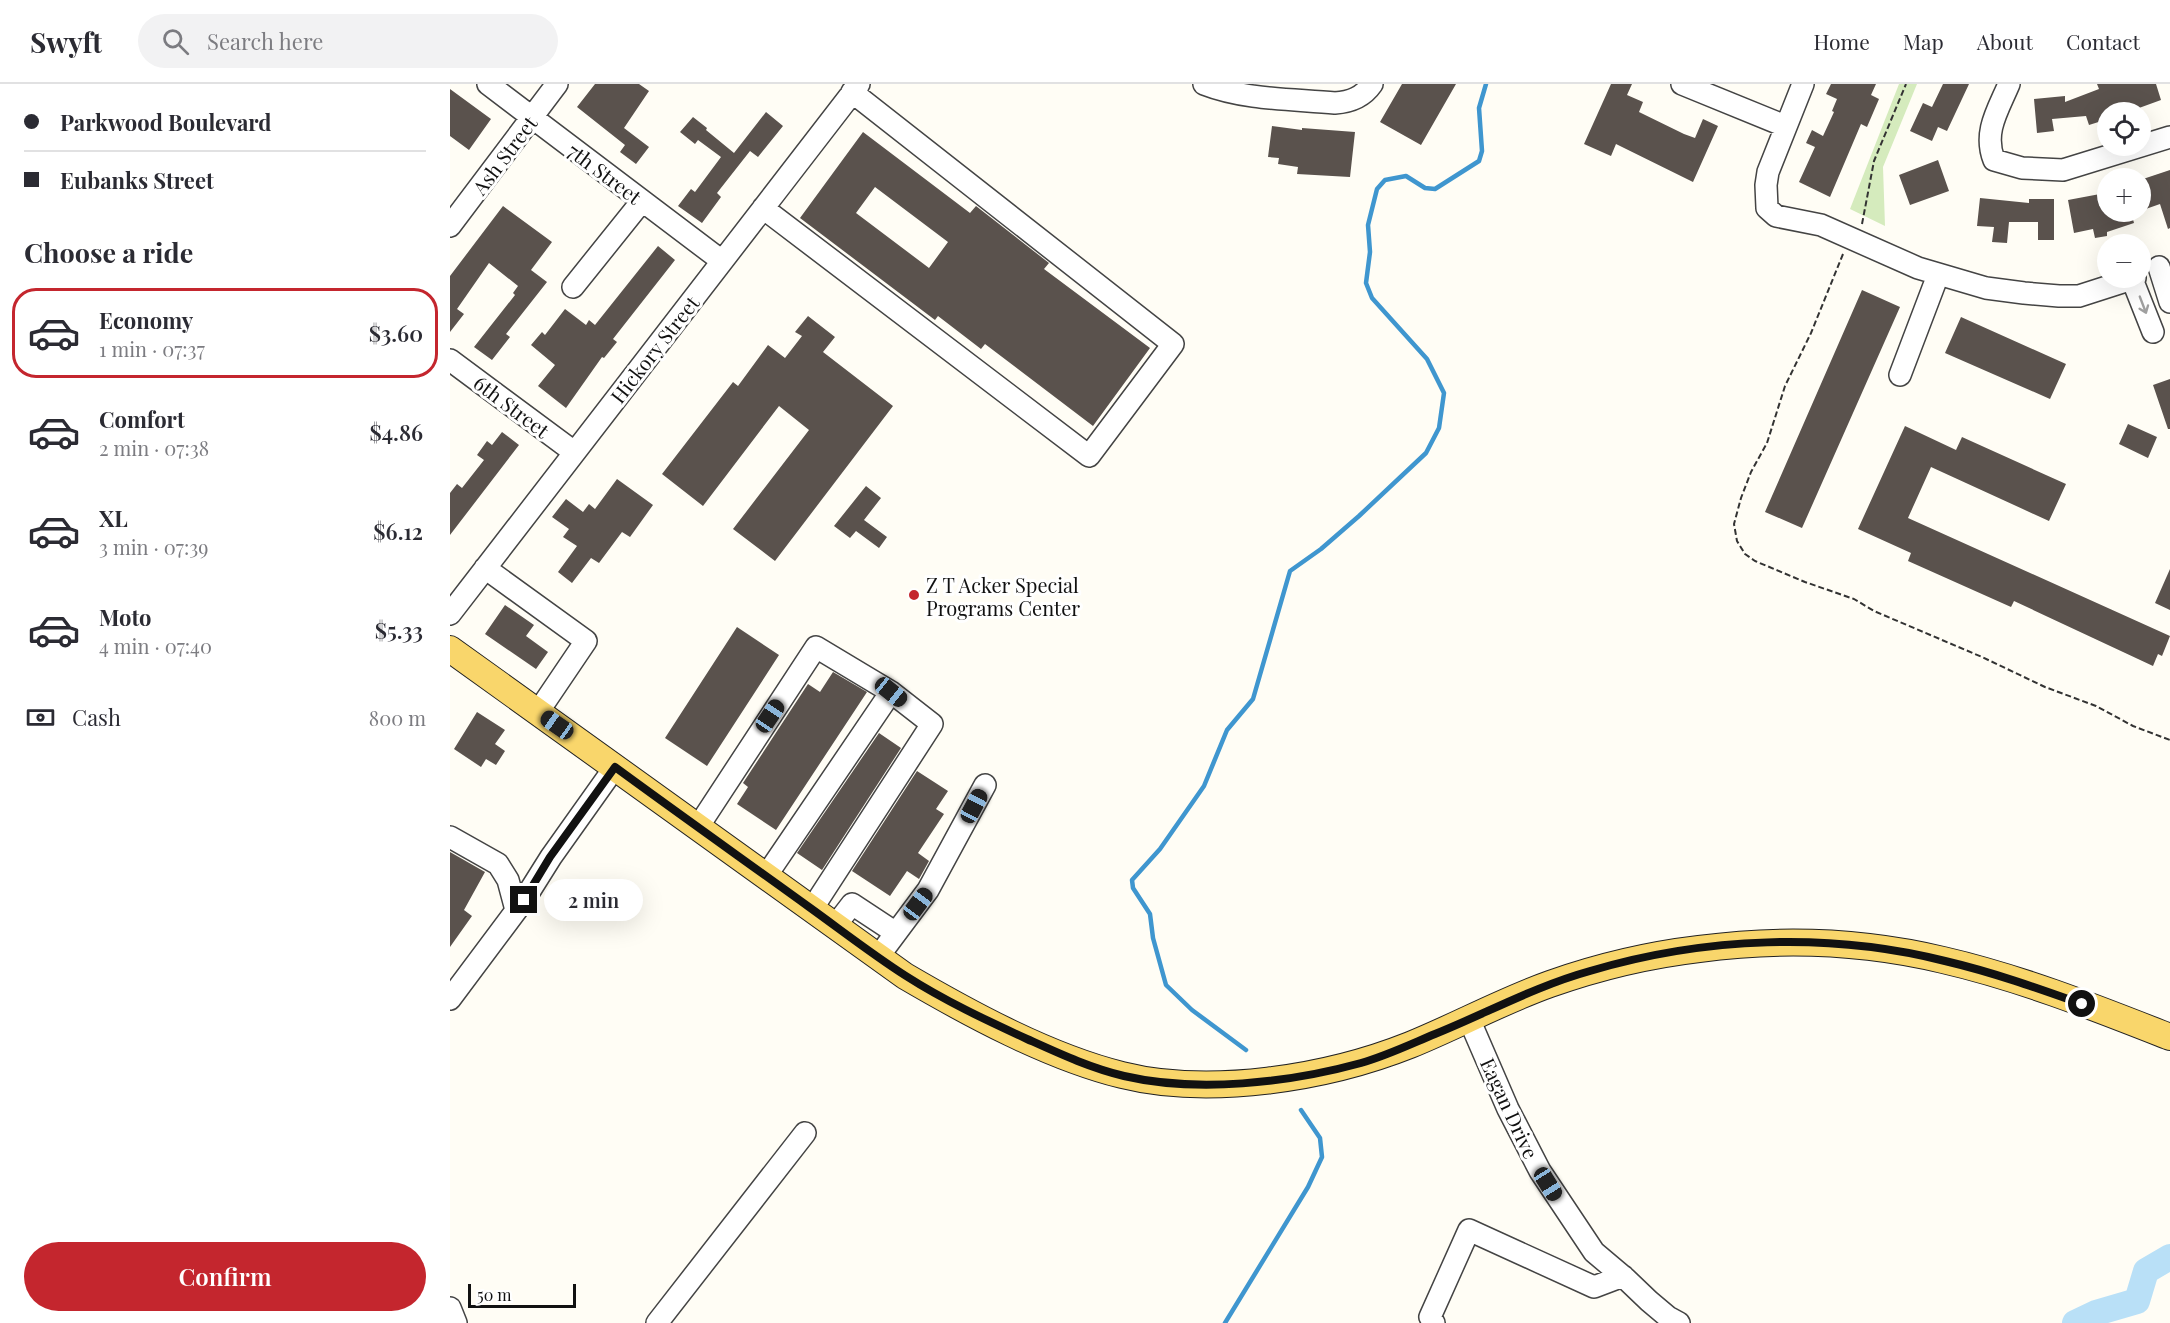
<!DOCTYPE html>
<meta charset="utf-8">
<style>
:root{--surface:#fff;--page:#f2f2f3;--text:#2b2b33;--muted:#7c7c81;--line:#e1e1e2;--accent:#c4262e}
body{margin:0;font-family:"Playfair Display",serif;background:var(--page);color:var(--text);height:100vh;display:flex;flex-direction:column;font-size:22px;white-space:nowrap}
*{box-sizing:border-box;margin:0}
p{font-size:20px;color:var(--muted)}
.icon{flex:none;width:33px;height:33px;fill:none;stroke:currentColor;stroke-width:2;stroke-linecap:round;stroke-linejoin:round}
.map{position:relative;flex:1;overflow:hidden}
.sheet{display:flex;flex-direction:column;background:var(--surface);width:450px}
.sheet>*{flex:none}
.top-card{display:grid;align-content:center;height:132px;padding:0 24px;background:var(--surface)}
.buttons{position:absolute;left:1647px;top:18px;display:grid;gap:12px}
.buttons a{display:grid;place-items:center;width:54px;height:54px;border-radius:50%;background:var(--surface);box-shadow:0 6px 24px #0002;font-size:30px}
.scale{position:absolute;left:18px;bottom:15px;width:108px;box-sizing:border-box;padding-left:6px;border:3px solid #111;border-top:0;font-size:16px;line-height:21px;white-space:nowrap;color:#111;-webkit-text-stroke:4px #fff;paint-order:stroke}
.end{position:absolute;width:27px;height:27px;margin:-14px;border:8px solid #111;background:#fff;box-shadow:0 0 0 3px #fff}
.from{border-radius:50%}
.bubble{position:absolute;height:42px;border-radius:21px;background:var(--surface);box-shadow:0 6px 24px #0002;font-size:20px;font-weight:600;line-height:42px;text-align:center}
.car{position:absolute;width:18px;height:36px;margin:-18px -9px;border-radius:8px;box-shadow:0 0 4px 2px #0007;background:linear-gradient(#222 24%,#8ab4d8 0 40%,#222 0 76%,#8ab4d8 0 86%,#222 0)}
.top-card b{display:flex;align-items:center;gap:21px;height:57px;font-size:22px}
.top-card b+b{border-top:2px solid var(--line)}
.top-card i{width:15px;height:15px;background:var(--text)}
ul{padding:0;list-style:none}
li{display:flex;align-items:center;gap:18px;height:90px;margin:0 12px 9px;padding:0 12px;border:3px solid transparent;border-radius:24px}
li div{flex:1}
li b{display:block;font-size:22px}
li em{font-style:normal;font-weight:600}
li.on{border-color:var(--accent)}
li>.icon{width:54px;height:54px;stroke-width:1.5}
h2{padding:0 24px;font-size:27px;line-height:72px}
.pay{display:flex;align-items:center;gap:15px;height:66px;padding:0 24px;font-size:22px}
.pay p{margin-inline-start:auto}
.cta{display:flex;gap:12px;margin-top:auto;padding:12px 24px}
.cta a{flex:1;height:69px;border-radius:36px;background:var(--accent);color:#fff;font-size:24px;font-weight:600;line-height:69px;text-align:center}
header{display:flex;align-items:center;gap:36px;box-sizing:border-box;height:84px;padding:0 30px;background:var(--surface);border-bottom:2px solid var(--line)}
header strong{font-size:28px}
nav{display:flex;gap:33px;margin-inline-start:auto;font-size:21px}
.search{width:420px;height:54px;background:var(--page);display:flex;align-items:center;gap:15px;box-sizing:border-box;padding:0 21px;border-radius:33px;color:var(--muted);font-size:22px}
main{display:flex;flex:1;min-height:0}
.map>svg:first-child{display:block}
.green{fill:#d5ebbd}
.lines{fill:none;stroke-linecap:round;stroke-linejoin:round}
.stream{stroke:#3f96cf;stroke-width:4.5}
.river{stroke:#b9e0f7;stroke-width:26}
.building{fill:#5a524d;fill-rule:evenodd}
.minor-casing{stroke:#444;stroke-width:24}
.major-casing{stroke:#222;stroke-width:28}
.path{stroke:#333;stroke-width:2;stroke-dasharray:6 3;stroke-linecap:butt}
.minor{stroke:#fff;stroke-width:21}
.major{stroke:#f9d66b;stroke-width:26}
.oneway{stroke:#a0a0a0}
.route{stroke:#111;stroke-width:8}
.poi-dot{fill:#c4262e;stroke:#fff;stroke-width:2}
.labels{text-anchor:middle;dominant-baseline:central;stroke-width:6;stroke-linejoin:round;paint-order:stroke}
.street-label{font-size:20px;fill:#111;stroke:#fff}
.poi-label{font-size:20px;fill:#111;stroke:#fff;text-anchor:start}
</style>
<header>
<strong>Swyft</strong>
<div class="search"><svg class="icon" aria-label="search" viewBox="0 0 24 24"><circle cx="10" cy="10" r="6"/><path d="M15 15l6 6"/></svg>Search here</div>
<nav><a>Home</a><a>Map</a><a>About</a><a>Contact</a></nav>
</header>
<main>
<section class="sheet">
<div class="top-card">
<b><i class="from"></i>Parkwood Boulevard</b>
<b><i></i>Eubanks Street</b>
</div>
<h2>Choose a ride</h2>
<ul>
<li class="on"><svg class="icon" aria-label="car" viewBox="0 0 24 24"><path d="M5 17H2v-5l4-1 3-4h7l3 4 3 1v5h-3M9 17h6M6 11h13"/><circle cx="7" cy="17" r="2"/><circle cx="17" cy="17" r="2"/></svg><div><b>Economy</b><p>1 min · 07:37</p></div><em>$3.60</em></li>
<li><svg class="icon" aria-label="car" viewBox="0 0 24 24"><path d="M5 17H2v-5l4-1 3-4h7l3 4 3 1v5h-3M9 17h6M6 11h13"/><circle cx="7" cy="17" r="2"/><circle cx="17" cy="17" r="2"/></svg><div><b>Comfort</b><p>2 min · 07:38</p></div><em>$4.86</em></li>
<li><svg class="icon" aria-label="car" viewBox="0 0 24 24"><path d="M5 17H2v-5l4-1 3-4h7l3 4 3 1v5h-3M9 17h6M6 11h13"/><circle cx="7" cy="17" r="2"/><circle cx="17" cy="17" r="2"/></svg><div><b>XL</b><p>3 min · 07:39</p></div><em>$6.12</em></li>
<li><svg class="icon" aria-label="car" viewBox="0 0 24 24"><path d="M5 17H2v-5l4-1 3-4h7l3 4 3 1v5h-3M9 17h6M6 11h13"/><circle cx="7" cy="17" r="2"/><circle cx="17" cy="17" r="2"/></svg><div><b>Moto</b><p>4 min · 07:40</p></div><em>$5.33</em></li>
</ul>
<div class="pay"><svg class="icon" aria-label="cash" viewBox="0 0 24 24"><path d="M3 7h18v10H3z"/><circle cx="12" cy="12" r="2"/></svg>Cash<p>800 m</p></div>
<div class="cta"><a>Confirm</a></div>
</section>
<div class="map">
<svg width="1720" height="1239" viewBox="0 0 1720 1239">
<rect width="100%" height="100%" fill="#fffdf5"/>
<path class="green" d="M1449 0H1467L1433 83 1435 142 1400 125Z"/>
<g class="lines">
<path class="stream" d="M796 966 742 926 716 901 703 854 700 830 683 804 682 796 710 765 754 702 777 646 803 615 840 487 871 465 909 432 976 369 989 344 994 309 977 275 922 214 916 199 920 168 918 141 927 105 935 96 956 92 975 104 985 105 1029 77 1032 67 1029 24 1036 0
M775 1239 858 1103 872 1073 870 1054 851 1026"/>
<path class="river" d="M1625 1239 1646 1229 1687 1217 1696 1187 1720 1173"/>
</g>
<path class="building" d="M145 0H189L199 7 174 44 199 63 186 80 170 68 175 61 127 23Z
M952 0H1006L971 61 930 38Z
M1161 0H1182L1177 11 1193 18 1189 28 1234 50 1245 54 1253 35 1268 42 1243 98 1166 60 1161 72 1134 60Z
M1381 0H1426L1421 11 1429 15 1417 43 1411 40 1380 113 1349 98 1365 63 1356 59 1362 46 1373 52 1384 28 1382 27 1387 15 1376 10Z
M1493 0H1519L1497 47 1488 43 1482 57 1460 47 1473 19 1482 23Z
M1647 0H1706L1711 16 1678 28H1658V35L1639 41 1636 32 1602 35 1604 47 1587 49 1584 15 1615 12V18L1649 5Z
M0 5 41 35 19 66 0 52Z
M316 28 333 42 308 73 300 67 267 109 271 113 252 139 228 122 241 105 245 108 271 73 248 56 245 60 230 48 243 33 257 44 256 46 284 69Z
M822 42 852 46V44L905 48 900 93 847 90 848 83 828 80 829 74 818 73Z
M413 48 520 129 526 122 599 179 594 185 700 264 643 342 535 260 531 265 488 232 485 236 350 134ZM425 103 498 158 479 184 406 129Z
M1488 76 1499 107 1460 121 1449 91Z
M1720 86V144L1718 145 1710 120 1690 127V96Z
M1650 110 1653 128H1681L1684 139 1657 148V152L1645 154 1643 145 1624 149 1618 116Z
M1530 114 1579 119V115H1604V156H1588V138H1559L1557 159 1542 158 1544 143 1527 142Z
M53 122 102 158 81 186 97 198 56 250 60 253 42 276 24 263 65 211 63 209 68 202 39 179 7 225 14 230 0 248V192Z
M208 162 225 176 163 255 167 258 154 274 152 273 116 324 88 302 105 281 81 261 92 248 95 251 115 225 136 241 139 236 145 241Z
M1412 206 1450 223 1352 444 1315 428Z
M358 232 385 253 373 268 443 322 325 477 283 445 359 346 329 322 253 422 212 390 283 298 288 302 318 261 335 274 352 252 345 248Z
M1511 233 1616 280 1600 315 1495 269Z
M1720 295V345H1718L1703 301Z
M1678 340 1707 353 1698 374 1669 360Z
M1455 342 1506 366 1512 353 1616 400 1599 437 1481 383 1458 434 1720 552 1712 572 1708 570 1703 582 1564 517 1561 523 1458 477 1461 469 1408 445Z
M52 348 69 361 0 451V409L7 400 12 404 34 376 27 371 37 357 42 361Z
M167 395 203 421 180 453 172 448 149 479 141 474 122 499 108 488 127 462 113 453 119 445 102 433 116 415 133 428 139 420 145 425Z
M416 402 431 414 414 436 437 453 429 464 406 447 400 454 384 442Z
M1720 485V526L1705 519Z
M55 521 84 541 76 552 98 568 86 585 35 550Z
M287 543 329 571 257 682 215 654Z
M383 588 417 608 326 746 287 720 298 703 293 699 358 600 370 608Z
M27 628 55 646 45 660 55 667 46 681 36 675 31 683 4 665Z
M429 649 451 664 372 786 347 769Z
M467 687 498 707 486 725 494 730 468 769 479 777 469 795 457 787 440 812 402 787Z
M0 768 35 788 14 826 22 832 0 863Z"/>
<g class="lines">
<g class="minor-casing">
<path id="minor" d="M38 0 272 177
M754 0C795 16 842 15 885 19 901 18 913 13 922 0
M1232 0 1335 42
M1353 0 1318 88 1316 101 1317 124 1326 132 1371 141 1468 184 1536 204 1574 209 1609 212H1629L1685 194
M1559 0C1548 26 1533 48 1544 76L1572 84 1613 86 1720 53
M313 124 639 372 723 260 402 8
M0 142 107 0
M1709 183 1720 218
M1682 195 1703 248
M123 203 192 117
M0 276 124 368
M1450 291 1488 191
M35 484 136 557 88 628
M0 530 409 0
M248 743 366 563 441 608 482 640 362 825
M0 753 48 780 58 796 66 826
M316 792 441 608
M385 842 402 820 446 849
M428 873 478 806 535 701
M0 915 74 816 101 773 165 683
M1019 935 1058 1025 1090 1087 1144 1168 1176 1195 1199 1217 1218 1233 1229 1239
M0 1224 6 1239
M207 1239 355 1049
M984 1239 980 1233 1019 1146 1144 1203 1173 1192"/>
</g>
<g class="major-casing">
<path id="major" d="M0 565 455 892C520 930 599 973 672 991 760 1013 877 994 960 961 1007 942 1052 917 1100 900 1148 883 1198 871 1249 865 1330 854 1413 857 1493 876 1571 894 1646 924 1720 953"/>
</g>
<path class="path" d="M1412 140 1424 77 1456 0
M1393 170 1361 249 1335 302 1317 359 1301 388 1291 414 1284 440 1287 457 1295 470 1305 477 1355 498 1404 515 1424 527 1532 573 1595 603 1646 622 1683 642 1720 656"/>
<use href="#minor" class="minor"/>
<use href="#major" class="major"/>
</g>
<defs><path id="oneway-shaft" d="M-6 0H5M1.5-3L5.5 0L1.5 3" fill="none" stroke-width="1.6" stroke-linecap="round" stroke-linejoin="round" transform="scale(1.5)"/></defs>
<use class="oneway" href="#oneway-shaft" transform="translate(1693 221) rotate(69)"/>
<g class="lines">
<path class="route" d="M74 816 100 773 165 683C229 730 294 776 359 823 391 846 423 871 456 892 495 917 536 936 577 955 608 969 640 984 674 992 747 1009 838 999 911 979 936 972 961 960 985 950 1037 929 1086 902 1140 887 1254 853 1380 848 1495 877 1542 888 1587 904 1632 920"/>
</g>
<circle class="poi-dot" cx="464" cy="511" r="6"/>
<g class="labels">
<g class="street-label">
<text transform="translate(54 71) rotate(-53)">Ash Street</text>
<text transform="translate(155 89) rotate(37)">7th Street</text>
<text transform="translate(204 265) rotate(-52)">Hickory Street</text>
<text transform="translate(62 322) rotate(37)">6th Street</text>
<text transform="translate(1060 1024) rotate(65)">Eagan Drive</text>
</g>
<g class="poi-label">
<text x="476" y="500">Z T Acker Special<tspan x="476" dy="23">Programs Center</tspan></text>
</g>
</g>
</svg>
<div class="buttons">
<a><svg class="icon" aria-label="locate" viewBox="0 0 24 24"><circle cx="12" cy="12" r="6"/><path d="M12 2v4M12 18v4M2 12h4M18 12h4"/></svg></a>
<a>+</a>
<a>−</a>
</div>
<div class="scale">50 m</div>
<i class="end from" style="left:1632px;top:920px"></i>
<i class="end" style="left:74px;top:816px"></i>
<div class="bubble" style="left:94px;top:795px;width:99px">2 min</div>
<i class="car" style="left:441px;top:608px;rotate:129deg"></i>
<i class="car" style="left:320px;top:632px;rotate:34deg"></i>
<i class="car" style="left:107px;top:641px;rotate:305deg"></i>
<i class="car" style="left:524px;top:722px;rotate:28deg"></i>
<i class="car" style="left:468px;top:820px;rotate:37deg"></i>
<i class="car" style="left:1098px;top:1100px;rotate:148deg"></i>
</div>
</main>
